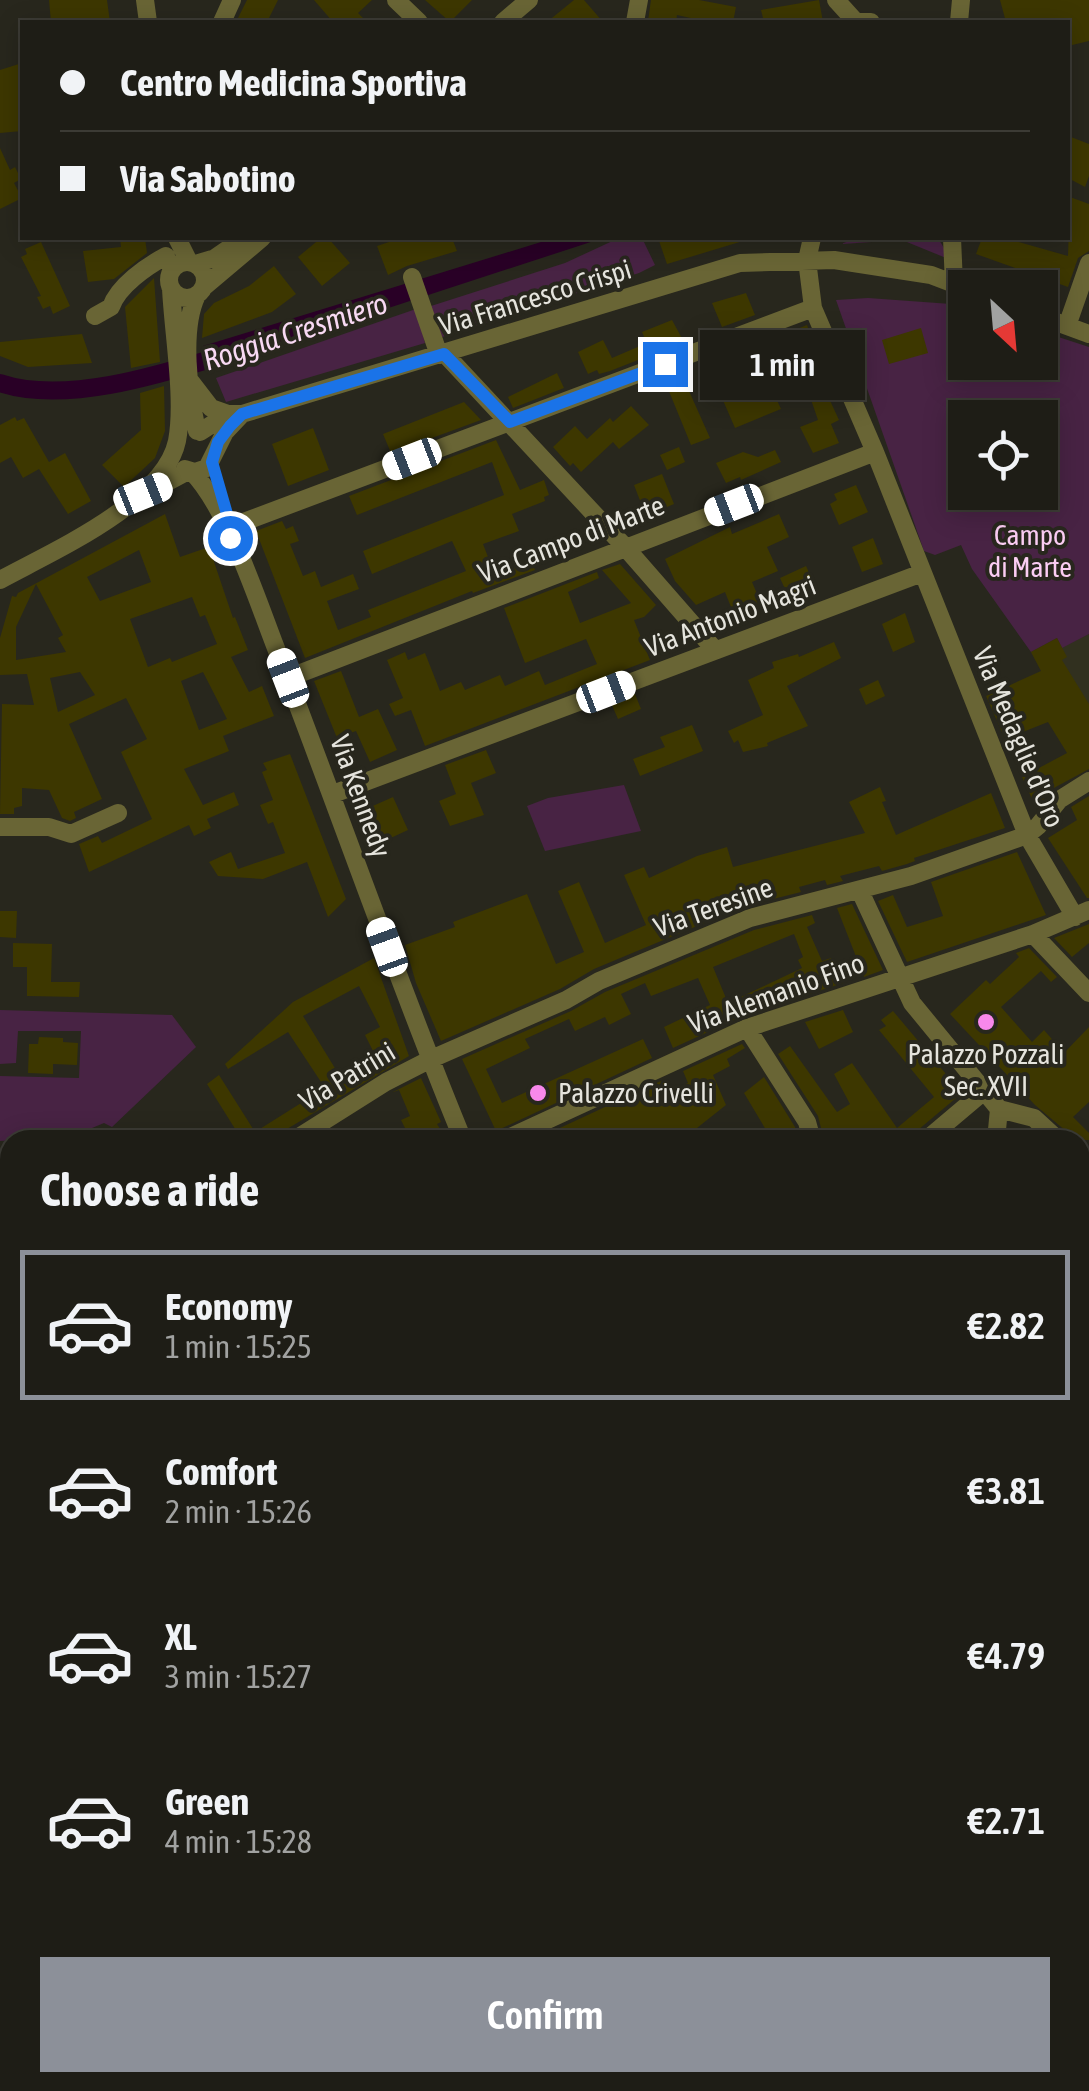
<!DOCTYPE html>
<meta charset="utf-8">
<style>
:root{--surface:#1e1d16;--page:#26261f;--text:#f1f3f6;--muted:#a1a2a1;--line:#3c3b35;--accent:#8c9099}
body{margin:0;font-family:"Asap Condensed",sans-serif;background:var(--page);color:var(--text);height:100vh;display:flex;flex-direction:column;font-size:38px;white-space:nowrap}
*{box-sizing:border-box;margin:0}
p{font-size:32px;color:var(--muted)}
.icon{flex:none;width:55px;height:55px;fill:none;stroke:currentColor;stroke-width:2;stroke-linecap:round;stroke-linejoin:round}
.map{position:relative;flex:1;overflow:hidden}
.panel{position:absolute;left:0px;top:1130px;width:1090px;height:962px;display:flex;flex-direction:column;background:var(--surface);border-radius:30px 30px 0 0;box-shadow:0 5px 25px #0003,0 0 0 2px var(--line)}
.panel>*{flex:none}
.guide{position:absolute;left:20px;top:20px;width:1050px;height:220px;border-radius:0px;box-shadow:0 5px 25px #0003,0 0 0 2px var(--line);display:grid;align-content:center;height:220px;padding:0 40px;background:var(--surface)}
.needle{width:65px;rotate:154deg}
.controls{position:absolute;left:948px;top:270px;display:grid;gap:20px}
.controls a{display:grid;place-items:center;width:110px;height:110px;border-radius:0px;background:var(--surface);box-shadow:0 5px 25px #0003,0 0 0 2px var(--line);font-size:50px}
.end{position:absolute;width:45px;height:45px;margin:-22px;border:12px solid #1a73e8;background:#fff;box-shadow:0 0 0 5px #fff}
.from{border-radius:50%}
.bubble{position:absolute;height:70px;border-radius:0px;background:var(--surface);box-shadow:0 5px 25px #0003,0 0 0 2px var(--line);font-size:32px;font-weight:600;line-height:70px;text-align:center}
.car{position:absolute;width:30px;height:60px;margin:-30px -15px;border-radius:12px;box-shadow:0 0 8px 2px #0007;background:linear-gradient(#fff 24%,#345 0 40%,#fff 0 76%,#345 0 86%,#fff 0)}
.guide b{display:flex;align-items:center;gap:35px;height:95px;font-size:38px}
.guide b+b{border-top:2px solid var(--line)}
.guide i{width:25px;height:25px;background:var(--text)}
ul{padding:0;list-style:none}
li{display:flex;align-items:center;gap:30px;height:150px;margin:0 20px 15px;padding:0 20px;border:5px solid transparent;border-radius:0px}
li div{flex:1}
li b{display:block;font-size:38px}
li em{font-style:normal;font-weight:600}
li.active{border-color:var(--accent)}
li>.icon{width:90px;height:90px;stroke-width:1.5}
h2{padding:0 40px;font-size:45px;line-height:120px}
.action{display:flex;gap:20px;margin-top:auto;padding:20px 40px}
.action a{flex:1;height:115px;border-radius:0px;background:var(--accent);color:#fff;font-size:40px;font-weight:600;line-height:115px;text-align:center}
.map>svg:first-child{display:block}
.built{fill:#31301f}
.green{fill:#482344;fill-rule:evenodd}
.water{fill:#290026}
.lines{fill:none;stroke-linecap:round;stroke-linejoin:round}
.canal{stroke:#290026;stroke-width:18}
.building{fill:#3d3700;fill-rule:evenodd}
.minor{stroke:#696535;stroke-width:18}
.route{stroke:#1a73e8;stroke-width:12}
.poi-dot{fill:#f888eb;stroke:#28271d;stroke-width:4}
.labels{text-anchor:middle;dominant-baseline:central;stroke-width:8;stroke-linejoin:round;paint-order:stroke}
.street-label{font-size:28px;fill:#e5e4dd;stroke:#28271d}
.park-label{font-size:28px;fill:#fbcdf3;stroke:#28271d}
.poi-label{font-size:28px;fill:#e5e4dd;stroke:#28271d}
.water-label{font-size:30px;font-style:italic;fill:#f8d9f3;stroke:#28271d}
</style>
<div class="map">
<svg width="1089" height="2091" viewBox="0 0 1089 2091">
<rect width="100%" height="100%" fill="#28271d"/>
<path class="built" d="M1089 634V749L1031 652 1057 638 1063 647Z"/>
<path class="green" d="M619 238H642L655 265 639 273 442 337 431 306 565 263Z
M857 238H938L951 260 902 240 841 244Z
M868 298 965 305V362H1040V331L1089 347V634L1062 648 1057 638 1031 652 972 569 961 545 935 555 924 551 836 300ZM965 418H1040V492H965Z
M416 309 425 343 226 402 216 378Z
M624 785 641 831 545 851 527 806 548 798Z
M0 1010 172 1015 196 1047 112 1127 104 1123 92 1128V1140H53V1135L17 1133 16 1140 0 1141V1076L79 1078 81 1031H18L16 1063 0 1064Z
M0 1909H10V2055H0L3 1981Z"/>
<path class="water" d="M554 238H603L208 367 203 346Z"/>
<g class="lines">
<path class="canal" d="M0 383C65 405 162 374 227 354"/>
</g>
<path class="building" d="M49 0H107L110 22H51Z
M247 0H278L267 22H236Z
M314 0H372L358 13 367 22H333Z
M425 0H472L450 22Z
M574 0H584L603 22H547Z
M651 0H699L736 7 733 22H709L677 15 676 22H655L648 21Z
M819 0 823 22H764L761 10Z
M1000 0H1089V41L1068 46V22H1006Z
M22 63V131L0 133V70Z
M1071 137 1089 144V176L1085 187 1068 178V146Z
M0 148 10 170 15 167 21 179 14 183 22 198 0 209Z
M1070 197 1089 204V251L1078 258 1068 287 976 254 982 238H1005L1068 256Z
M120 238H145L147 253 114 279 88 282 83 251 121 247Z
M321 238H328L350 263 322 286 298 257Z
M401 238H452L457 251 407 266 388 275 377 246Z
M658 238H743V241L667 264Z
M41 242 70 306 53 314 50 306 43 309 37 297 41 296 21 257 27 254 25 249Z
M274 266 296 294 272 312 202 338 204 314 214 303 249 286Z
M154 278 160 362 131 368 125 307Z
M746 293 755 315 722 327 712 303Z
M672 320 684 342 610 371 599 374 597 370 588 374 578 352 603 340 612 358 647 343 642 332Z
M807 325 833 392 827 394 839 420 831 424 839 443 813 453 800 427 818 420 806 385 776 398 781 409 735 428 709 368 738 356 737 353Z
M921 328 928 353 889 364 882 340Z
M82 334 92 363 28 367 0 356V342Z
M557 373 564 388 513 408 508 397Z
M678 379 681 385 685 382 710 438 691 445 666 384Z
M164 386 165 431 155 458 124 487 102 465 141 430 140 393Z
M464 402 481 420 391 453 383 434Z
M631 406 649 425 619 449 613 442 581 472 573 463 570 466 553 447 575 426 587 439 610 418 613 422Z
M15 417 17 421 24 418 49 462 65 453 91 501 68 514 39 469 23 478 11 457 0 463V425Z
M313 428 329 470 288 486 272 444Z
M496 440 520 490 544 480 549 495 544 497 545 501 512 514 519 531 483 544 495 575 531 560 535 570 473 593 472 591 305 658 256 531 282 521 286 529 293 526 299 541 290 544 303 576 315 571 321 587 353 574 359 589 327 601 338 630 371 617 368 610 466 571 452 541 372 574 363 551 504 495 492 462 357 515 349 496Z
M679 447 685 462 667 470 660 455Z
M775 450 781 462 741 480 740 477 726 483 716 463 743 452 758 457Z
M662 474 674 504 646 516 634 485Z
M856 485 868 512 839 525 830 504 837 500 834 494Z
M165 514 180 557 209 547 233 618 235 617 248 650 231 657 249 692 262 686 274 716 223 736 229 751 184 769 203 805 234 792 239 805 207 819 211 828 194 836 189 825 89 872 79 844 98 836 102 843 152 819 121 752 147 739 126 698 69 724 102 799 74 812 76 818 70 821 62 818 49 790 22 788V806L14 808V814H0L2 704 34 705 27 674 0 675V638L12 596 16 597 18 593ZM139 550 151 582 100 601 87 577ZM36 584 63 635 58 638 66 652 16 660V627ZM192 597 200 617 205 615 217 644 172 662 170 658 148 667 130 619ZM80 672 95 695 58 712 50 678ZM203 672 227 719 199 730 181 681Z
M779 514 789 537 767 547 778 571 752 582 763 608 735 617 725 592 696 605 675 581 665 559 730 527 732 534Z
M873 538 883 564 862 572 852 547Z
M620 564 656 605 644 617 634 620 650 660 425 746 411 710 395 716 389 704 403 698 387 660 405 652 408 660 425 653 440 691 461 682 465 690 500 675 505 686 539 671 545 685 597 664 586 639 525 663 504 608 597 572 599 578 568 592 580 623 631 603 602 570Z
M806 566 812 579 807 581 811 590 790 600 780 578Z
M905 613 915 642 893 652 882 624Z
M1057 638 1067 657 1062 660 1089 704V769L1052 789 1040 803 1037 797 1032 799 1022 777 1067 753 1048 722 1005 739 986 696 1041 671 1031 652Z
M834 642 841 658 787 686 808 726 767 743 768 746 743 752 738 740 734 743 728 731 763 715 748 680 774 668 772 662 798 654 799 657Z
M341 671 359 717 378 709 397 750 370 762 356 731 337 738 314 681Z
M878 680 885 696 866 705 859 689Z
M635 694 641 709 618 719 611 703Z
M692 725 703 751 640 776 633 759 665 747 660 737Z
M486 750 496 773 471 783 484 815 450 826 439 801 456 794 445 765Z
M290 754 346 899 328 917 307 862 263 879 218 876 209 862 231 852 238 869 285 853 273 822 268 824 260 805 273 800 262 772 267 770 263 763Z
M880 787 886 801 882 802 896 835 991 793 1005 828 914 858 915 861 907 864 882 871 879 866 840 876 843 881 827 885 825 880 799 887 801 892 745 906 594 969 560 989 441 1041 416 983 405 945 455 927 453 922 527 894 556 964 584 952 558 891 579 882 605 943 646 925 624 875 644 867 649 878 697 856 727 847 733 867 865 833 849 802Z
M1089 796V898H1087L1048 838 1077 820 1071 807Z
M393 797 408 830 380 843 366 809Z
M1017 852 1046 915 907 962 878 901 893 895 907 927 943 916 931 882Z
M852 904 883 970 864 977 837 908Z
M0 911H17L16 938 0 937Z
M812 915 815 923 807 927 822 961 831 958 843 983 743 1016 673 1048 664 1027 710 1005 698 978 651 996 645 983 621 994 631 1014 609 1025 605 1017 575 1031 569 1019 525 1039 530 1048 486 1069 502 1103 643 1039 652 1058 496 1131 462 1059 571 1011 605 992 754 930ZM794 934 803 957 798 960 802 968 728 1003 713 967Z
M1089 924V943L1072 957 1054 938Z
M13 943 52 944 51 982H80L79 997 27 996V967H13Z
M1029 948 1057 977 1051 982 1041 971 1001 1007 1032 1042 1044 1030 1064 1053 1089 1027V1102L1073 1117 1089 1133V1140H1070L1066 1131 1035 1105 950 1014 986 980 990 984 1019 957 1016 953Z
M374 958 409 1056 287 1129 282 1140H242L207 1084 219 1075 255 1132 325 1088 288 1032 228 1069 225 1064 293 1002ZM359 986 380 1027 365 1035 375 1055 341 1078 303 1016Z
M843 1010 853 1032 819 1049 805 1022Z
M893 1011 962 1093 918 1130 914 1140H824L818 1116 778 1054 790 1046 837 1112 850 1104 834 1074 852 1063 897 1128 934 1097 879 1030 886 1026 881 1020Z
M39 1037 63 1038V1042L78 1043 77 1065 53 1064V1074L28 1073 29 1044H38Z
M742 1044 745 1048 727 1059 730 1066 713 1075 726 1105 697 1128 705 1140H534L663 1080 669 1092 688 1083 683 1071Z
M764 1077 795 1127 799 1140H772L744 1093Z
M421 1078 441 1122 437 1124 447 1140H411L401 1120 410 1116 399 1090 391 1093Z"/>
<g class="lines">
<path class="minor" d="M145 0 148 22
M396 0 419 22
M836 0 856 22H871
M222 22 232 0
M503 22 529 0
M635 22 639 0
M959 22 961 0
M177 238 189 262
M812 238 807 260 813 308 875 452 1027 835 1075 917
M952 238 954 284
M169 280a18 18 0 1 1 36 0a18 18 0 1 1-36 0Z
M195 264 215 258 244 238
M412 277 439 355
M204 287 262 238
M197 295C180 330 189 394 197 431
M95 316 111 307C118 286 147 266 166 256
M1040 316 1089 334
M1067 326 1089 263
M444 353 625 547 715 650
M191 382 211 408 228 414
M200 432 228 414H242L740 263 834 260 931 275 965 288
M185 469 195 472 207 468 225 432 242 414
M191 471C228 507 259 606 279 656 341 817 397 980 463 1140
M145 494 188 471
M233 526 813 308
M0 580C51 552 164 503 177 441 185 400 173 332 171 288
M288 678 875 452
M333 794 922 573
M0 827H49L71 834 118 813
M860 891 912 1003 999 1109
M1033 934 1089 993
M747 1028 807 1122 812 1140
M999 1109 1034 1118 1058 1140
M294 1140 386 1082 429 1060 566 1000 599 981 750 918 911 876 1027 835 1038 826 1059 800 1089 781
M504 1140 747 1028 1033 934 1089 910
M926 1140 984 1091
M996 1140 999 1109
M1080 1160 1089 1168
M1080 1311 1089 1303
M0 1409 10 1405
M1080 1486 1089 1496
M1080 1541 1089 1563
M1080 1595 1089 1588
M1080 1798 1089 1788
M1080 1818 1089 1828
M0 1899 10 1898
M1080 1986 1089 1969
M249 2082 257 2091
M367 2082 369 2091
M1034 2082 1036 2091
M276 2091 301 2082
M679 2091 692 2082
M925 2091 937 2082"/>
</g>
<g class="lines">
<path class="route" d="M230 538 238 552 212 462 218 442 230 426 242 414 444 354 510 422 665 364"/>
</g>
<g class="poi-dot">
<circle cx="986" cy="1022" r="10"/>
<circle cx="538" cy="1093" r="10"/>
</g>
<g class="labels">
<g class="street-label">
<text transform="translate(535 297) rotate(-17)">Via Francesco Crispi</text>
<text transform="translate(571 539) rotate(-21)">Via Campo di Marte</text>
<text transform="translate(730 616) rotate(-21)">Via Antonio Magri</text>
<text transform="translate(1019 737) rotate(67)">Via Medaglie d'Oro</text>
<text transform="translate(361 796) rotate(70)">Via Kennedy</text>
<text transform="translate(713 907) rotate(-20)">Via Teresine</text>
<text transform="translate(776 993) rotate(-20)">Via Alemanio Fino</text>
<text transform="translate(347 1076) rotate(-31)">Via Patrini</text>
</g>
<g class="park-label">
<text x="1030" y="535">Campo<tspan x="1030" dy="32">di Marte</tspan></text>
</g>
<g class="poi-label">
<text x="986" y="1054">Palazzo Pozzali<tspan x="986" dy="32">Sec. XVII</tspan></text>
<text x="558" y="1093" text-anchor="start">Palazzo Crivelli</text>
</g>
<g class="water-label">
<text transform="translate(295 331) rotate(-18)">Roggia Cresmiero</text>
</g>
</g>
</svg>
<div class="controls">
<a><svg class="needle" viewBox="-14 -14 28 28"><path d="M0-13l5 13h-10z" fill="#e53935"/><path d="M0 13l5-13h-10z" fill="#a1a2a1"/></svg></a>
<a><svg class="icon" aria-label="locate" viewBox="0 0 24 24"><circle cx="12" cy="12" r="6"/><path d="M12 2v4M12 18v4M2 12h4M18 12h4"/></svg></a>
</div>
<i class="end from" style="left:230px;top:538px"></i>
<i class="end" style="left:665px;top:364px"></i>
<div class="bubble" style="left:700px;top:330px;width:165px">1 min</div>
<i class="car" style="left:412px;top:459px;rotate:249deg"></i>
<i class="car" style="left:143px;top:494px;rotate:68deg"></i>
<i class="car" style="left:734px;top:505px;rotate:249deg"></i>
<i class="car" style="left:288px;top:678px;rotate:339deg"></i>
<i class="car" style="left:606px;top:692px;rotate:69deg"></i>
<i class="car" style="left:387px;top:947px;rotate:340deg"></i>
<div class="guide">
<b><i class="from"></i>Centro Medicina Sportiva</b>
<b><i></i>Via Sabotino</b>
</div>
<section class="panel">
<h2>Choose a ride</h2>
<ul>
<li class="active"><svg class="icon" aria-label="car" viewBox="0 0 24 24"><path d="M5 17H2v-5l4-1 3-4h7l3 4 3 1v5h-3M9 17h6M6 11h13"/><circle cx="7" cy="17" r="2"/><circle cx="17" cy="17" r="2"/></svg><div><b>Economy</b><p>1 min · 15:25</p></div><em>€2.82</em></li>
<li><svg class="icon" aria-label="car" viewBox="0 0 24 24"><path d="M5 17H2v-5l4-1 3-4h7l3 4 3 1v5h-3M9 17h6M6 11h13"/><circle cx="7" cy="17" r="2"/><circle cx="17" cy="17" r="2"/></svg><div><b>Comfort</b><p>2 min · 15:26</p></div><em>€3.81</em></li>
<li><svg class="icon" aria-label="car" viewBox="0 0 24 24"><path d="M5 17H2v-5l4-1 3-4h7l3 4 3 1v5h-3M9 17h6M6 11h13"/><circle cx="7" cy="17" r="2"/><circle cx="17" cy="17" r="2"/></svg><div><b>XL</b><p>3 min · 15:27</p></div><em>€4.79</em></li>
<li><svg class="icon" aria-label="car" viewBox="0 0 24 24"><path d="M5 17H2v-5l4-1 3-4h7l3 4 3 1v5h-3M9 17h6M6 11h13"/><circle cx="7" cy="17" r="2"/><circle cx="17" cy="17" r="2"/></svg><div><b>Green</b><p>4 min · 15:28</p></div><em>€2.71</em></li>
</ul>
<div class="action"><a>Confirm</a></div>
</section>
</div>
